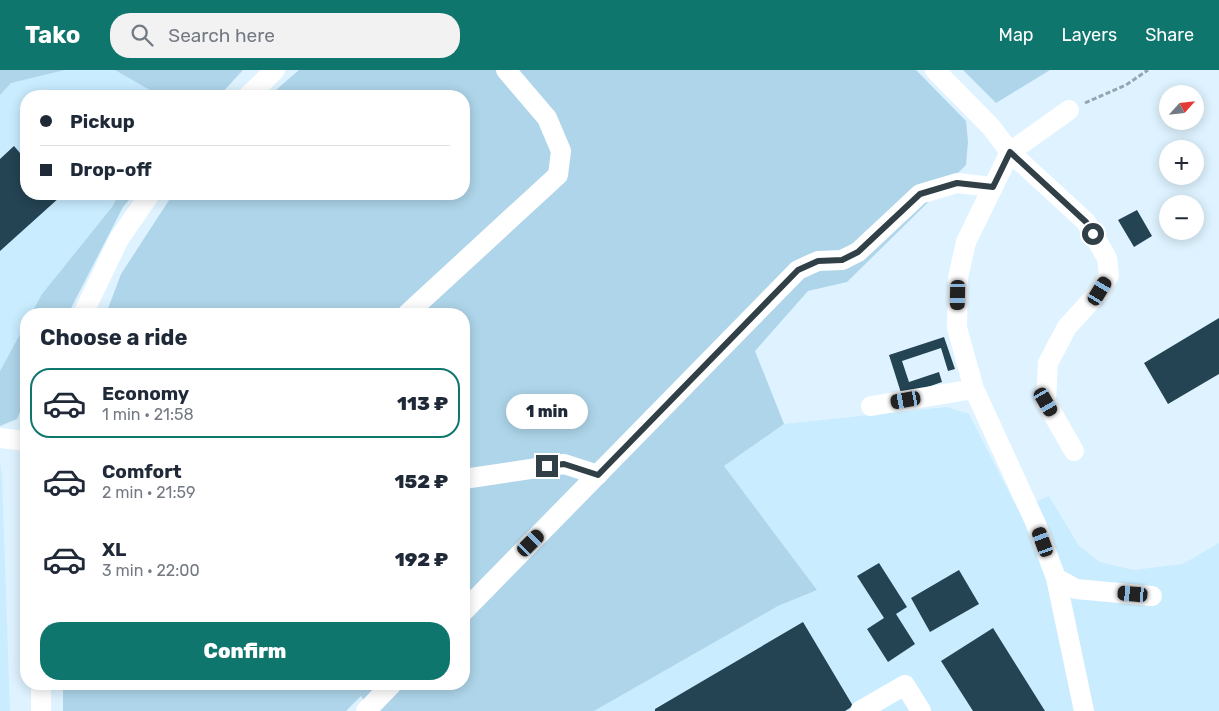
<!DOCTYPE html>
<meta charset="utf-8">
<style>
:root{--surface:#fff;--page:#f2f2f3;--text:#1f2937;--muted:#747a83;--line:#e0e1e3;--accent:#0f766e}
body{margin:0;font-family:Rubik,sans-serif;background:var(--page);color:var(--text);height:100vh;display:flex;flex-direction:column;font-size:19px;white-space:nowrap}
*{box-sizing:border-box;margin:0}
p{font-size:16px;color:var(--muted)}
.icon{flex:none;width:28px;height:28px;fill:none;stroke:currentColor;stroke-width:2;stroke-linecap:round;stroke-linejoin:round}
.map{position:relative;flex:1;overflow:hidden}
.sheet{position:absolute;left:20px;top:238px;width:450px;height:382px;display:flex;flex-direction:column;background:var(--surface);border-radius:20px;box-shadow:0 2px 12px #0003}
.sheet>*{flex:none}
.hud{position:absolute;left:20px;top:20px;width:450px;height:110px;border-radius:20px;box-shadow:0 2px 12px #0003;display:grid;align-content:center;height:110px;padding:0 20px;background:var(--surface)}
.needle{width:32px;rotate:63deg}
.fabs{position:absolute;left:1159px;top:15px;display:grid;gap:10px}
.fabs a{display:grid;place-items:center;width:45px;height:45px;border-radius:50%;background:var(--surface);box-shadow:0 2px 12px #0003;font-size:25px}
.end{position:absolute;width:22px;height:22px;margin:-11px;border:6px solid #313f47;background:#fff;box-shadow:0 0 0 2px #fff}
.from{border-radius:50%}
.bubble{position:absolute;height:35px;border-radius:18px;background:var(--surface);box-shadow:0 2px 12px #0003;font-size:16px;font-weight:800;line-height:35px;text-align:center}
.car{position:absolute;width:15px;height:30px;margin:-15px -8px;border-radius:6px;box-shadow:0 0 4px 1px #0007;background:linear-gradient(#222 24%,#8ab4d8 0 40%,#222 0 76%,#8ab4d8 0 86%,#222 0)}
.hud b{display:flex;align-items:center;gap:18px;height:48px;font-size:19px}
.hud b+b{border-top:1px solid var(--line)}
.hud i{width:12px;height:12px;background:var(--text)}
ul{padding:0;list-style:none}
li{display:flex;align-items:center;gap:15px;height:70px;margin:0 10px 8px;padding:0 10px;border:2px solid transparent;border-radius:20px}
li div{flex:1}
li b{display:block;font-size:19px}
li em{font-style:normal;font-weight:800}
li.active{border-color:var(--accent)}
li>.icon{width:45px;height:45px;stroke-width:1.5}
h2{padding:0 20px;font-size:22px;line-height:60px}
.primary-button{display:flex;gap:10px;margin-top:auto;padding:10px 20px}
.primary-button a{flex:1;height:58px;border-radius:20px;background:var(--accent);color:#fff;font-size:20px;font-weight:800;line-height:58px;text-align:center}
header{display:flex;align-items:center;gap:30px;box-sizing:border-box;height:70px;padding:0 25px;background:var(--accent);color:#fff}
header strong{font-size:24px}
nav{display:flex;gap:28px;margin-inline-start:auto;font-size:18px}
.search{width:350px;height:45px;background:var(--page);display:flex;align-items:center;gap:12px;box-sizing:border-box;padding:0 18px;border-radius:20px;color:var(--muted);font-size:19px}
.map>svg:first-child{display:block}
.built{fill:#c9ecff}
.green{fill:#aed5ea}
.building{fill:#244353}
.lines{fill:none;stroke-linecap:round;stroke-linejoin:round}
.path{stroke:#94a6b0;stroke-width:3;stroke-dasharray:5 2.5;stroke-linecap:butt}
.minor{stroke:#fff;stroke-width:20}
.route{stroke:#313f47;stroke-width:6}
</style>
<header>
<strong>Tako</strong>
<div class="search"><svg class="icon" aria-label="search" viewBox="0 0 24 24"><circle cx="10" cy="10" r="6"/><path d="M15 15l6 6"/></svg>Search here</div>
<nav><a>Map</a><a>Layers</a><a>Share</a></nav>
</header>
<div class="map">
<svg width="1219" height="641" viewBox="0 0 1219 641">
<rect width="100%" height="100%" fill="#def3ff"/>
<path class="built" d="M65 0H115L160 26H26V124H119L112 137 42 224 31 244H26V253L0 301V25L11 13Z
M947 337 969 344 1018 440 1049 426 1079 476 1100 492 1133 500 1183 494 1219 473V641H594L778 536 817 520 724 396 784 354Z
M0 391 2 407 10 641H0Z"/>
<path class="green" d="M0 0H65L11 13 0 25Z
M115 0H243L219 26H160Z
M299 0H916L966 51 968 72 966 95 847 212 808 221 755 281 784 354 724 396 817 520 778 536 594 641H371L361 626 346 641H63V614H464V244H106L121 204 173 124H464V26H269Z
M963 0H1050L996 33Z
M119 124H134L123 137 68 244H31L42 224 112 137Z
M26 253V328L17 349 0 356V301Z"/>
<path class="building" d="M14 76 26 90V124H56L60 127 0 181V89Z
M1137 140 1152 166 1134 177 1118 150Z
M1219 248V304L1168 334 1144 293Z
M944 267 955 299 948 301 941 278 902 291 909 312 939 302 942 312 902 326 889 285Z
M879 493 907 537 896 544 915 574 888 592 867 559 884 548 857 506Z
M959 500 979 534 930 562 911 528Z
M803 552 853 636 845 641H655V639Z
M993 558 1045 641H973L941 591Z"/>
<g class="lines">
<path class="path" d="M1085 33 1126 15 1148 0"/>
<path class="minor" d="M935 0 991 57 1010 82 1086 152 1107 188 1109 205 1100 221 1067 257 1048 293 1046 332 1074 381
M248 26 275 0
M1069 40 1010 82 966 172 958 208 957 258 974 319 1036 454 1056 508 1084 641
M83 244 119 169 150 124
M407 244 558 105 561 81 547 48 506 0
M871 336 974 319
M0 368 26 371
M464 409 564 394 598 405
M1056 508 1076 519 1152 526
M464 541 798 200 818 191 842 190 858 182 920 124 957 113 993 117
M41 614V641
M366 641 392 614
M860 641 905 615 921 641"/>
</g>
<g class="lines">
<path class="route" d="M547 396 564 394 598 405 798 200 818 191 842 190 858 182 920 124 957 113 993 117 1010 82 1086 152 1093 164"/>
</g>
</svg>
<div class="fabs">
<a><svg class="needle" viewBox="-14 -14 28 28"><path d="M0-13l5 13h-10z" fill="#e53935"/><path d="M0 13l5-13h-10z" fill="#747a83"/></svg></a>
<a>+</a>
<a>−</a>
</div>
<i class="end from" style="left:1093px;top:164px"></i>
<i class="end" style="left:547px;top:396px"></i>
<div class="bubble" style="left:506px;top:324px;width:82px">1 min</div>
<i class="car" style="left:1100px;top:221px;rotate:31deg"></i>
<i class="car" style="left:958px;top:225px;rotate:181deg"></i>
<i class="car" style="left:906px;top:330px;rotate:260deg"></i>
<i class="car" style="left:1046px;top:332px;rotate:150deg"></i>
<i class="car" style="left:1043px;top:472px;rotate:340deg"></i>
<i class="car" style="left:531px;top:473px;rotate:45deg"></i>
<i class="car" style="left:1133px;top:524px;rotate:275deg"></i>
<div class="hud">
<b><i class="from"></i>Pickup</b>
<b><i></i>Drop-off</b>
</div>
<section class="sheet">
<h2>Choose a ride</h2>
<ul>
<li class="active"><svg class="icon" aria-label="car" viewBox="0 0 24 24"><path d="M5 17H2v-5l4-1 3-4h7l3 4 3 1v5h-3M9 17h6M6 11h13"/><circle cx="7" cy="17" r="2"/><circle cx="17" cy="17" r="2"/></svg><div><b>Economy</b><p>1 min · 21:58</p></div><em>113 ₽</em></li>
<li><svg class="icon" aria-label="car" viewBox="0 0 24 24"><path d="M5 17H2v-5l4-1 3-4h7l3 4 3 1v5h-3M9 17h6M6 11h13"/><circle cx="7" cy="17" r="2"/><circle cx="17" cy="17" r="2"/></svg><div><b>Comfort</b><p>2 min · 21:59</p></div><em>152 ₽</em></li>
<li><svg class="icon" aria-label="car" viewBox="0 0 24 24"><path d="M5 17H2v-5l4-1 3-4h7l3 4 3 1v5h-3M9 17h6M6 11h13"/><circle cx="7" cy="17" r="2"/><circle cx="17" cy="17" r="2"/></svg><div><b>XL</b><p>3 min · 22:00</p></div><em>192 ₽</em></li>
</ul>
<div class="primary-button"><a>Confirm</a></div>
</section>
</div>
